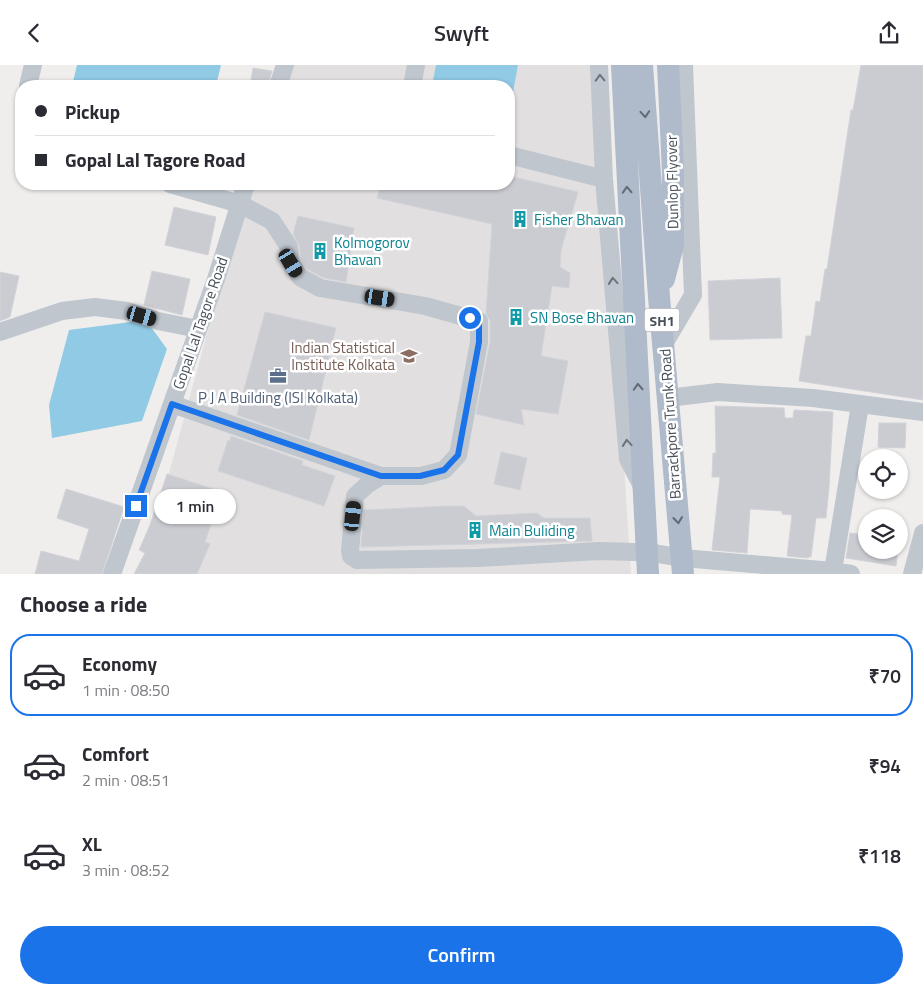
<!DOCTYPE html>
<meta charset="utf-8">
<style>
:root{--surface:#fff;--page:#f7f7f7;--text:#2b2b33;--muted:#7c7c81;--line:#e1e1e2;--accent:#1a73e8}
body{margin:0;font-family:"Titillium Web",sans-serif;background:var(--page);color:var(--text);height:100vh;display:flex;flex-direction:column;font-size:19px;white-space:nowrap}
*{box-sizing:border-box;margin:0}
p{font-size:16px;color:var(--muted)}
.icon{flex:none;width:28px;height:28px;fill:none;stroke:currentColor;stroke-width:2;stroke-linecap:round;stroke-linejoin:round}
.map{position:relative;height:509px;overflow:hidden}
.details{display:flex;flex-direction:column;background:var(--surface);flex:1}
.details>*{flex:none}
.banner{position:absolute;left:15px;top:15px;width:500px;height:110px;border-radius:20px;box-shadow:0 1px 4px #0004;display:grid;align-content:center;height:110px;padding:0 20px;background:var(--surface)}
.buttons{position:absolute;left:858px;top:384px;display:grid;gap:10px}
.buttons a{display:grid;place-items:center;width:50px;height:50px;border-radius:50%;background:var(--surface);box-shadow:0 1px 4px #0004;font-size:25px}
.end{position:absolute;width:22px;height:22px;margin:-11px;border:6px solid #1a73e8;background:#fff;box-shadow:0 0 0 2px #fff}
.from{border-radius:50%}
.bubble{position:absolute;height:35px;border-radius:18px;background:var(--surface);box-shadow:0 1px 4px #0004;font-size:16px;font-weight:600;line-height:35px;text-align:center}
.car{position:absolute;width:15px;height:30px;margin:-15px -8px;border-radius:6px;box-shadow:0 0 4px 1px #0007;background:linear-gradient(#222 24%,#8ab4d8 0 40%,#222 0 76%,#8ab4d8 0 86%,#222 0)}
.banner b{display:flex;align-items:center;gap:18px;height:48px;font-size:19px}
.banner b+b{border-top:1px solid var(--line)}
.banner i{width:12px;height:12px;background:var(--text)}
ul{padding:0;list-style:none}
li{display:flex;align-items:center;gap:15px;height:82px;margin:0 10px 8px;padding:0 10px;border:2px solid transparent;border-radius:20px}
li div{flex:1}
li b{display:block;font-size:19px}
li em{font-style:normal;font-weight:600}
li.on{border-color:var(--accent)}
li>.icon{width:45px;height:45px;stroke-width:1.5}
h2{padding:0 20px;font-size:22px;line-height:60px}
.primary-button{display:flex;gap:10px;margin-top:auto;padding:10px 20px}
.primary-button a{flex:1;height:58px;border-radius:30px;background:var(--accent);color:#fff;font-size:20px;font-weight:600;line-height:58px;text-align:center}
header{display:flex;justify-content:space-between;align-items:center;height:65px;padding:0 20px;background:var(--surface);font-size:22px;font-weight:600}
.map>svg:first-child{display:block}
.education{fill:#e1dfdf}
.water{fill:#90cae4}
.building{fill:#cbccd2;stroke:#d2d3d9}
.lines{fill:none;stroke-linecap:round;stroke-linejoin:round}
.minor{stroke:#bfc6ce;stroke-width:18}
.major{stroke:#afbaca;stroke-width:22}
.oneway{stroke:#6b737c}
.oneway2{stroke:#616a75}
.route{stroke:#1a73e8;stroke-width:6}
.labels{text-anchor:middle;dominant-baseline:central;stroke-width:5;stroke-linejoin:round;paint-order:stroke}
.shield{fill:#fff;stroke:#7e848b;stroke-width:1}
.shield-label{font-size:14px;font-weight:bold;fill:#474f59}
.street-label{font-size:15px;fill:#474f59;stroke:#fff}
.culture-label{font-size:15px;fill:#0d838f;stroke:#fff;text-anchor:start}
.education-label{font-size:15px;fill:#785e54;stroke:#fff;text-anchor:end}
.service-label{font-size:15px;fill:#4e5e75;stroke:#fff}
</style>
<header><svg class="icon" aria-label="back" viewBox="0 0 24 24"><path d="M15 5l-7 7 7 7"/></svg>Swyft<svg class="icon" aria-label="share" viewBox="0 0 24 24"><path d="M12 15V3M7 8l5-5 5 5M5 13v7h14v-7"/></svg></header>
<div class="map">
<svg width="923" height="509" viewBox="0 0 923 509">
<rect width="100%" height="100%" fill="#f0eeed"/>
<path class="education" d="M281 0H598L631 509H180L154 463 248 119H509V21H275Z"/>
<path class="water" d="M77 0H221L216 21H72Z
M436 0H518L509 48V21H432Z
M146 255 167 284 142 356 52 373 49 340 69 265Z"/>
<path class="building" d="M861 0H923V335L799 316 806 271H811L816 236 820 237 825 204H827L851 45H853Z
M253 3 272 6 268 21H250Z
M509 111 578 127 561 185 560 202 570 208 569 223 552 221 541 291 568 296 558 349 521 344 524 360 476 349 490 277V256L486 248 492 159 377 133 381 119H509Z
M174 142 216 152 208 190 165 180Z
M298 151 354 163 346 217 324 213 307 204 301 194 299 180 293 169Z
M152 206 190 214 182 250 144 240Z
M0 207 19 211 10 252 0 256Z
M780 213 782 273 710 275 708 216Z
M265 247 336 263 309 375 237 350Z
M715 341 784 343 785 353H793L794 345 833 347 829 423 826 453H816L811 492H808V493L787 491 792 450 782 449V446L750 444 747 488 712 485 720 412H712L713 388H716Z
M879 358H906L905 383 878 382Z
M231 371 303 396 302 400 335 411 324 441 218 406 228 375 230 376Z
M501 387 527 393 520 425 494 419Z
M167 409 222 427 205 477 210 479 197 509H134L145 488 139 485 150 460Z
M66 424 124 442 102 509H35L41 486 79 496 89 464 57 453Z
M447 441H464L476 451 537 448 544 453H590L592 476 361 482 364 445Z
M850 468 866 470V485H898L896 501 846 493Z"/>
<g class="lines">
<path class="minor" d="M599 0 604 114 628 394 642 421
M28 21 33 0
M278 21 285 0
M412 21 416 0
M509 90 604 114
M170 119 240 139 272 156 289 182 291 198 300 212 320 223 425 241 479 256V277L458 390 444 405 421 411H381L368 419 355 431 350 486 351 491 357 495 478 493 599 486 634 487H647L683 493 833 506 851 509
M0 267 62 246 95 242 127 246 158 256 198 264
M664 279 693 230 684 0
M668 333 718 327 813 333 923 347
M172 339 381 411
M833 506 860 340
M112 509 216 214 246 119
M912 509 923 468"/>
<path class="major" d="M622 0 648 509
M642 0 659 232 683 509
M664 214 673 180V108L668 0"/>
</g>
<defs><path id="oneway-chevron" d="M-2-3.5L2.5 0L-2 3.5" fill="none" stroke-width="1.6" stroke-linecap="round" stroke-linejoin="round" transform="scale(1.25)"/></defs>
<g class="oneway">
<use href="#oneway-chevron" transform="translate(600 13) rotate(-92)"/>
<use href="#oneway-chevron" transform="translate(613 216) rotate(-95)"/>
<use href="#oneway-chevron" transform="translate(627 378) rotate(-95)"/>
</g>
<g class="oneway2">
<use href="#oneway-chevron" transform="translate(645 49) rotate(86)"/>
<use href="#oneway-chevron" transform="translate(627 125) rotate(-93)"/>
<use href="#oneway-chevron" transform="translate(638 322) rotate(-93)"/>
<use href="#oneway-chevron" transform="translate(678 455) rotate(84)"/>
</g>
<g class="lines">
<path class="route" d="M136 441 172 339 381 411H420L444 405 458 390 479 277V256L470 253"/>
</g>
<defs>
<g id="building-bare" transform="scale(1.35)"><path d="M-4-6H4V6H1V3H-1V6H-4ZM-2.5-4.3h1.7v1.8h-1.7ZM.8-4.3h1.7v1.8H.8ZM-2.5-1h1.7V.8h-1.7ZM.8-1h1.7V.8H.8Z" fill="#0f9aa8" stroke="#fff" stroke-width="2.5" paint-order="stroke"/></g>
<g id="university-bare" transform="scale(1.35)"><path d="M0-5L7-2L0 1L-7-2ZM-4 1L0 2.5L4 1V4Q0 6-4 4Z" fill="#8d6e63" stroke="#fff" stroke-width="2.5" paint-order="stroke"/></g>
<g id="office-bare" transform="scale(1.35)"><path d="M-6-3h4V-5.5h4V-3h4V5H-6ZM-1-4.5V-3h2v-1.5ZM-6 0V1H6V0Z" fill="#5c6f8a" stroke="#fff" stroke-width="2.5" paint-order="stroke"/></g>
</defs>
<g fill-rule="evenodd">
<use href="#building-bare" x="520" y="154"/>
<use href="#building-bare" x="320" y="186"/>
<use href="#building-bare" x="516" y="252"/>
<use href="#university-bare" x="409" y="291"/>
<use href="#office-bare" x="278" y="311"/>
<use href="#building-bare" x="475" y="465"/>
</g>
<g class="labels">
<rect class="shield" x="644.5" y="243.5" width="35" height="23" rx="4"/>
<g class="shield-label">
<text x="662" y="255">SH1</text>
</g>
<g class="street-label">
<text transform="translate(672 117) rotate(-91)">Dunlop Flyover</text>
<text transform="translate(200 258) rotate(-71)">Gopal Lal Tagore Road</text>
<text transform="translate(670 359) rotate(-94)">Barrackpore Trunk Road</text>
</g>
<g class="culture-label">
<text x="534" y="154">Fisher Bhavan</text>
<text x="334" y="177">Kolmogorov<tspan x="334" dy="17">Bhavan</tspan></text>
<text x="530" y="252">SN Bose Bhavan</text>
<text x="489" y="465">Main Buliding</text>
</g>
<g class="education-label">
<text x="395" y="282">Indian Statistical<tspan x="395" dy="17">Institute Kolkata</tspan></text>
</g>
<g class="service-label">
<text x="278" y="332">P J A Building (ISI Kolkata)</text>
</g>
</g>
</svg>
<div class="buttons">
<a><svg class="icon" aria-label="locate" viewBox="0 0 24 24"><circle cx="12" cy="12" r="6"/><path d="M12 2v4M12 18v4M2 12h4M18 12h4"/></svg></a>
<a><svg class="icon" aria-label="layers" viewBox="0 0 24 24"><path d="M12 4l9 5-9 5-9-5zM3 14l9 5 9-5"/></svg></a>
</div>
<i class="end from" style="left:470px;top:253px"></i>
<i class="end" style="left:136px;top:441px"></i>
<div class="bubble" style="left:154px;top:424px;width:82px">1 min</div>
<i class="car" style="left:291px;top:198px;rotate:149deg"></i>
<i class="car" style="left:380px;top:233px;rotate:99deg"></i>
<i class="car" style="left:142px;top:251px;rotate:106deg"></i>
<i class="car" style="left:353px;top:451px;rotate:6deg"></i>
<div class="banner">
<b><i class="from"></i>Pickup</b>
<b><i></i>Gopal Lal Tagore Road</b>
</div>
</div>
<section class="details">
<h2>Choose a ride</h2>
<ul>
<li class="on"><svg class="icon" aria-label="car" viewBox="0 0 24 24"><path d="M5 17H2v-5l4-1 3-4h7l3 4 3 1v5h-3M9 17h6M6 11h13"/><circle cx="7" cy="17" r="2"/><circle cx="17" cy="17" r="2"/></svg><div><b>Economy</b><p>1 min · 08:50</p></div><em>₹70</em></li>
<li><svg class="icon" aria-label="car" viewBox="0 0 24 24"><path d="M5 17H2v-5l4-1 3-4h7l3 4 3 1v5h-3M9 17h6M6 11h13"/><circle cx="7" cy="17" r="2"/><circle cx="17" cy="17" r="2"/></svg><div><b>Comfort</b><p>2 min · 08:51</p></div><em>₹94</em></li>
<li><svg class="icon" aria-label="car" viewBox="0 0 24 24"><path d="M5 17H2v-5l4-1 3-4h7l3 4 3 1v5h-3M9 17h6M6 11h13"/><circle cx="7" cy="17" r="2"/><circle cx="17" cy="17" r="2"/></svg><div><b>XL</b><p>3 min · 08:52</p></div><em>₹118</em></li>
</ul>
<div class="primary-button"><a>Confirm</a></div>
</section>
